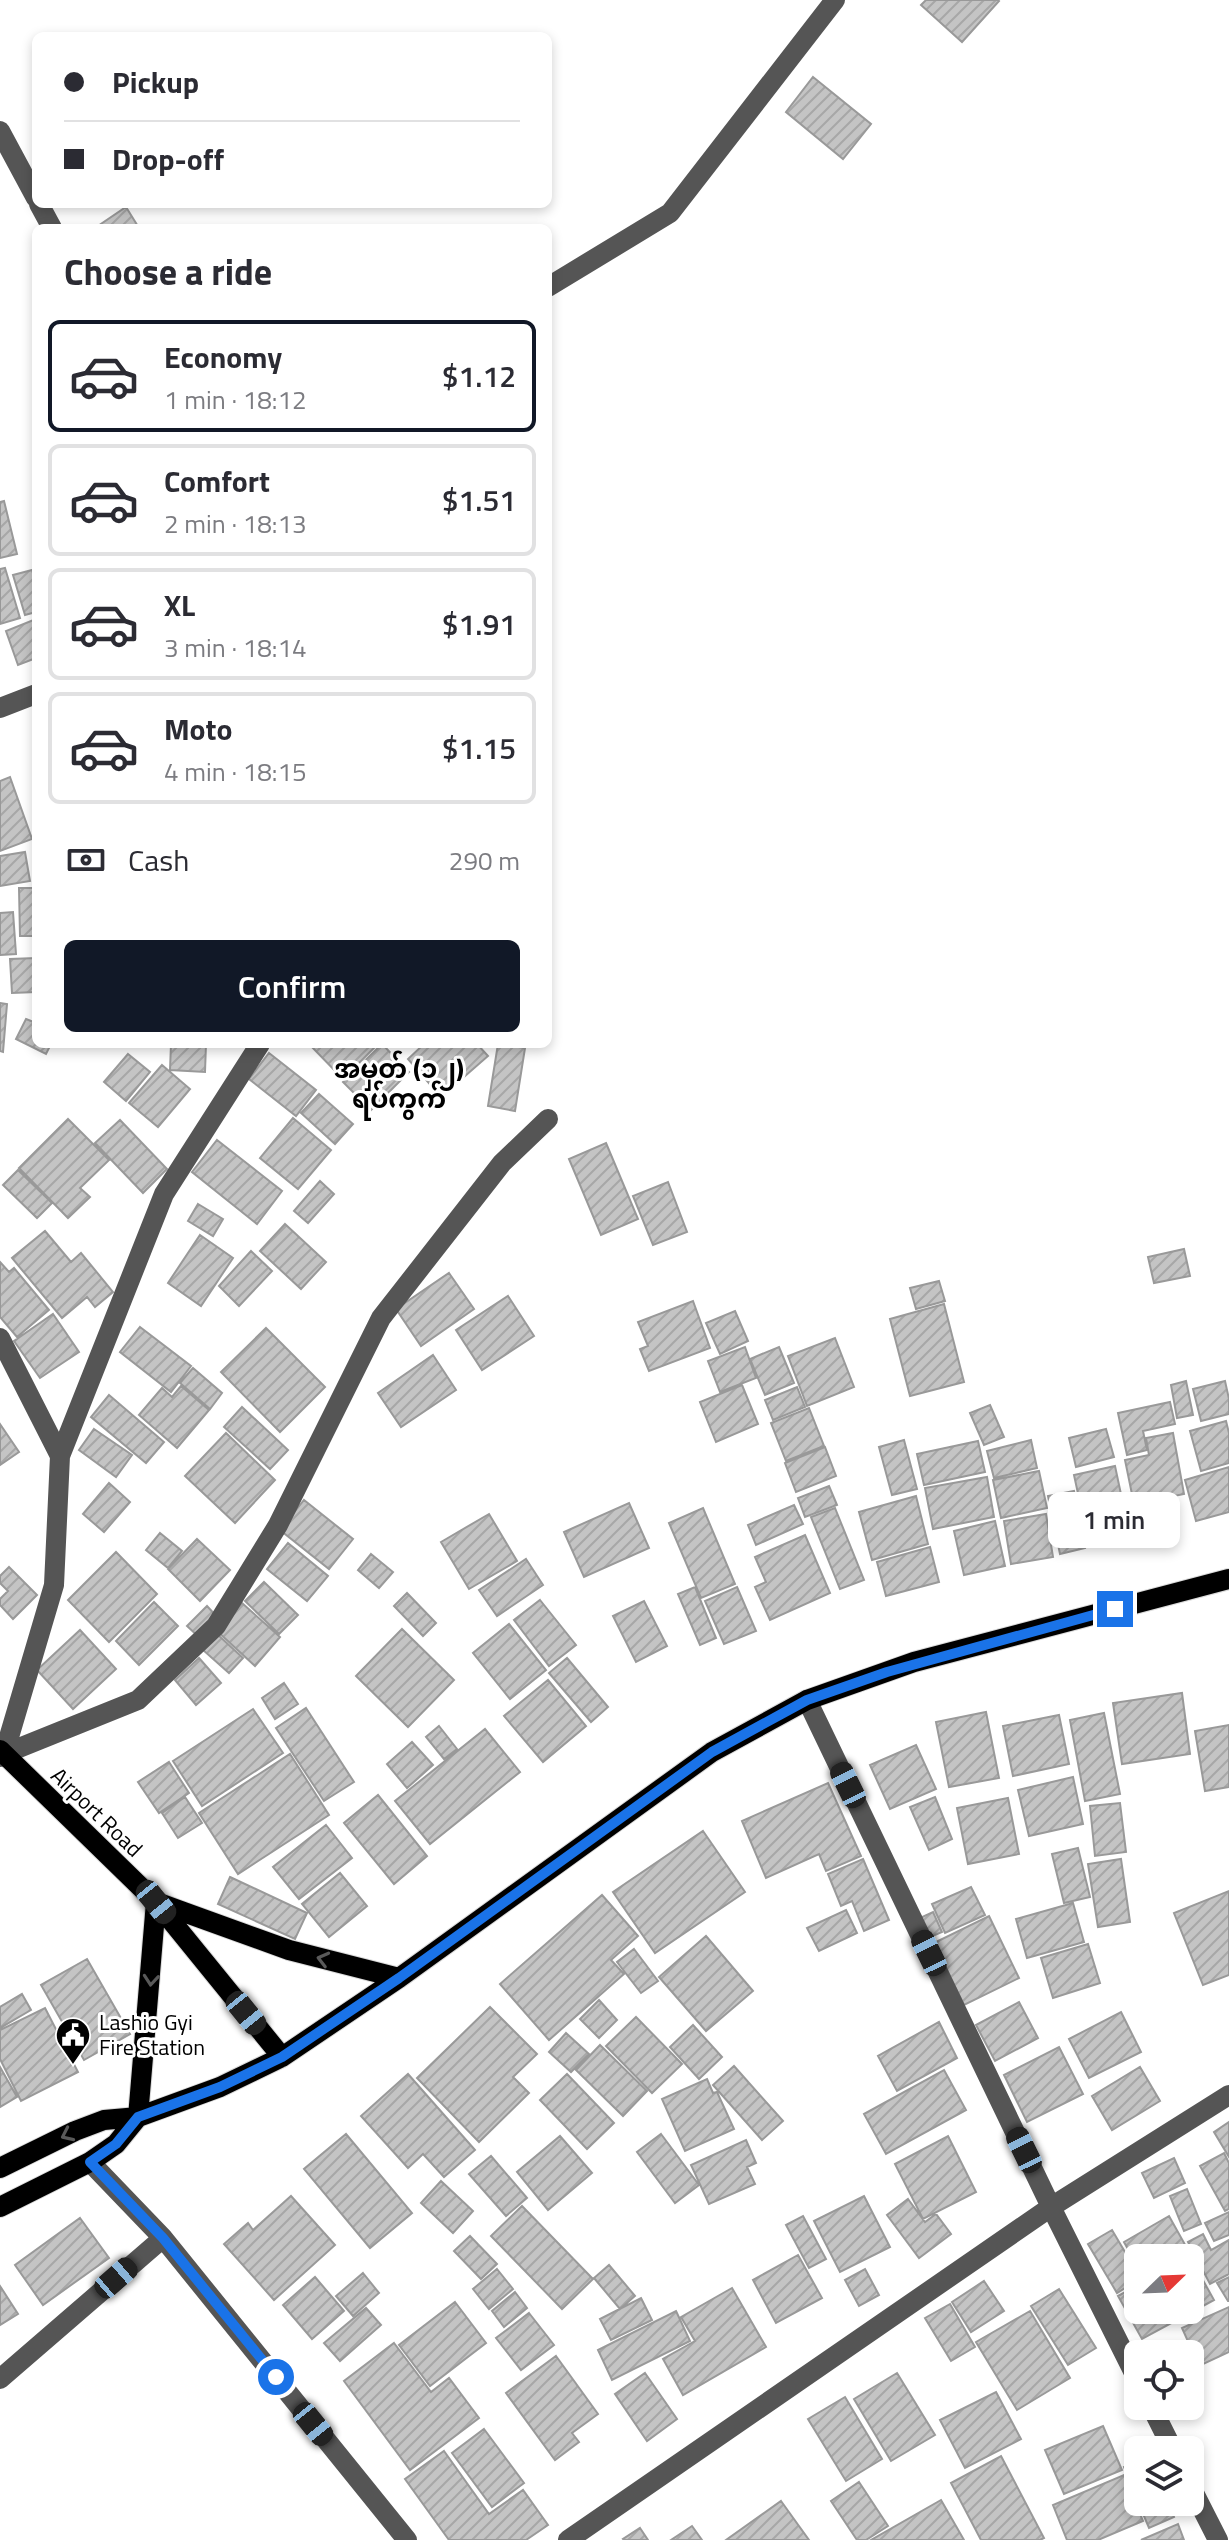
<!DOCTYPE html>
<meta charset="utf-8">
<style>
:root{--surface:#fff;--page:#f7f7f7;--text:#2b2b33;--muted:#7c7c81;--line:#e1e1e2;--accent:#111827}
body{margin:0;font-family:"Titillium Web","Noto Sans Myanmar",sans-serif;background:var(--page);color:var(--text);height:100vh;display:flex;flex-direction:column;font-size:30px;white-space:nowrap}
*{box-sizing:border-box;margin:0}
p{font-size:26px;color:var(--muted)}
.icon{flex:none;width:44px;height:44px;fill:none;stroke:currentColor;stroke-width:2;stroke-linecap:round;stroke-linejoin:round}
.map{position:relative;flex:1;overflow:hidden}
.side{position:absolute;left:32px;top:224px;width:520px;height:824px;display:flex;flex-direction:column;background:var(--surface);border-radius:12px;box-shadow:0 4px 12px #0003}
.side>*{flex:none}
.guide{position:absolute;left:32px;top:32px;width:520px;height:176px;border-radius:12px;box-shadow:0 4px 12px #0003;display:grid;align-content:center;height:176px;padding:0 32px;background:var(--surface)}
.needle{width:52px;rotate:67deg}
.controls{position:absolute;left:1124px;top:2244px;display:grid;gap:16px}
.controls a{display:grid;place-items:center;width:80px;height:80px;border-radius:12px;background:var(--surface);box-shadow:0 4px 12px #0003;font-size:40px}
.end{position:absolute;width:36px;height:36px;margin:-18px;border:10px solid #1a73e8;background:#fff;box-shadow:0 0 0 4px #fff}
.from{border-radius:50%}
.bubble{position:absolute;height:56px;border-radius:12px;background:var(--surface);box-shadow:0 4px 12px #0003;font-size:26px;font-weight:600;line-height:56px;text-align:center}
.car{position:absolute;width:24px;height:48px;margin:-24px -12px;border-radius:10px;box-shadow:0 0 6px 2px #0007;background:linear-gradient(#222 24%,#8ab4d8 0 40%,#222 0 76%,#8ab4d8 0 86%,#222 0)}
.guide b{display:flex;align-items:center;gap:28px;height:76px;font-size:30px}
.guide b+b{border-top:2px solid var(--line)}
.guide i{width:20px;height:20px;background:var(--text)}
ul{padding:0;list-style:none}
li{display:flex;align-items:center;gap:24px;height:112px;margin:0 16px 12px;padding:0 16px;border:4px solid var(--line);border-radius:12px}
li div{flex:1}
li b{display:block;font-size:30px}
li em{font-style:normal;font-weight:600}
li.selected{border-color:var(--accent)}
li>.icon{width:72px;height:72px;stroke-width:1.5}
h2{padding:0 32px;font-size:36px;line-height:96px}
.pay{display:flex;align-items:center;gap:20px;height:88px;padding:0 32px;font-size:30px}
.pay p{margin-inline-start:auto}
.action{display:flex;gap:16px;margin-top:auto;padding:16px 32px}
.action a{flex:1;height:92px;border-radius:12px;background:var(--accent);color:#fff;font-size:32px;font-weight:600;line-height:92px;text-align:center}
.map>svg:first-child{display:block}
.building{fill:url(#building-hatch);stroke:#999;stroke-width:2}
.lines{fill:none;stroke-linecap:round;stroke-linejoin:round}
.major-casing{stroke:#dbdbdb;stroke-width:22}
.minor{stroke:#555;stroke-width:20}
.major{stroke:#000;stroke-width:20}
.oneway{stroke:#595959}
.route{stroke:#1a73e8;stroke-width:10}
.labels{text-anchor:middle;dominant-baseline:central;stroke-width:6;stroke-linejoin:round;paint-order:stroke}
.street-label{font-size:22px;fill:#000;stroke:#fff}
.poi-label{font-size:22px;fill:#000;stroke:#fff;text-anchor:start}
.quarter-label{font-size:26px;font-weight:bold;fill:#000;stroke:#fff}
</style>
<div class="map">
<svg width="1229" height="2540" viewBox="0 0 1229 2540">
<defs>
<pattern id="building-hatch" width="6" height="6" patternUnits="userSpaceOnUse" patternTransform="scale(2)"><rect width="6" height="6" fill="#c4c4c4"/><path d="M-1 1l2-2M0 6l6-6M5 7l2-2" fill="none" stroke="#a7a7a7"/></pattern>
</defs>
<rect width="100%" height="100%" fill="#fff"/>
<path class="building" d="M926 0H998L999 1 962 42 921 5Z
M813 77 871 124 843 159 786 112Z
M126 207 139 228H95Z
M4 501 17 554 0 558V502Z
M5 568 20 618 0 624V569Z
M32 570 36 583V612L25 615 13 575Z
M36 619V658L18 665 6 631Z
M10 777 32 839 0 851V781Z
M25 852 30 881 0 886V856Z
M19 888H36V936H20Z
M13 912 16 954 0 955V913Z
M36 958V992L12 993 10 959Z
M0 1003 7 1004 3 1052 0 1051Z
M26 1019 36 1023V1044H51L46 1054 16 1039Z
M171 1044H206L205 1072 170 1070Z
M309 1044H378L343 1079Z
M382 1044 409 1072 371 1110 343 1082Z
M424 1044H477L488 1056 441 1097 408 1059Z
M498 1044 525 1048 515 1111 488 1106Z
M269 1053 316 1090 296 1116 249 1079Z
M128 1054 150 1072 126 1101 104 1082Z
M162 1065 190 1089 158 1127 129 1103Z
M319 1094 353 1124 335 1144 301 1113Z
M293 1118 331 1150 298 1189 260 1158Z
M68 1119 109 1160 80 1188 90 1197 68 1218 19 1168Z
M120 1120 167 1169 143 1193 95 1143Z
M217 1140 282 1191 257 1224 192 1172Z
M606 1143 638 1219 601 1235 569 1159Z
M18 1170 52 1203 37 1218 3 1185Z
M320 1181 334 1194 308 1223 294 1211Z
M668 1182 687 1232 653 1245 633 1196Z
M198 1204 223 1219 213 1236 188 1221Z
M285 1224 326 1262 301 1289 260 1251Z
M45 1231 71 1262 81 1253 113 1292 95 1307 87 1297 62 1318 12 1258Z
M200 1235 233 1258 201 1306 168 1283Z
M1184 1249 1190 1276 1154 1283 1148 1257Z
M251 1251 272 1271 239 1306 219 1286Z
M0 1262 9 1272 14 1268 49 1310 17 1337 0 1317Z
M449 1273 474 1309 421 1346 396 1309Z
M939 1281 945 1301 916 1309 910 1288Z
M508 1296 534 1336 482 1370 456 1330Z
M693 1301 710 1348 649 1371 640 1349 648 1346 638 1322Z
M944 1304 964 1382 910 1396 890 1319Z
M735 1311 748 1341 720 1354 706 1323Z
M53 1314 79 1352 40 1378 14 1341Z
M140 1327 191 1366 171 1392 120 1352Z
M266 1328 325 1387 280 1432 221 1372Z
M835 1338 854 1387 807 1406 788 1356Z
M745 1347 756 1378 720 1392 708 1361Z
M779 1347 794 1383 765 1395 750 1359Z
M433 1355 456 1390 401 1427 378 1393Z
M193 1368 222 1393 210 1409 180 1383Z
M1186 1381 1193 1415 1177 1418 1171 1385Z
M1225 1381 1229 1399V1414L1201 1421 1193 1389Z
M742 1385 758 1424 716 1442 700 1402Z
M181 1386 209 1410 177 1448 139 1415 162 1388 172 1397Z
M797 1387 805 1407 773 1420 765 1400Z
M109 1395 164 1442 146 1463 91 1417Z
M1170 1402 1175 1424 1143 1431 1147 1450 1127 1455 1118 1413Z
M990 1405 1004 1437 984 1445 970 1413Z
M242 1407 288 1450 270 1469 224 1427Z
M809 1408 824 1446 786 1461 771 1423Z
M1226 1421 1229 1433V1463L1201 1471 1190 1431Z
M0 1424 19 1452 0 1465Z
M94 1429 132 1455 116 1477 79 1450Z
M1106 1429 1114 1457 1076 1467 1069 1438Z
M226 1433 275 1480 235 1523 185 1476Z
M1173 1433 1184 1494 1134 1504 1125 1460 1149 1455 1146 1438Z
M904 1440 917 1489 892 1495 879 1447Z
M1031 1440 1037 1468 994 1478 987 1451Z
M978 1441 985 1472 924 1485 917 1454Z
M825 1447 836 1476 796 1492 785 1463Z
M1115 1466 1129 1532 1088 1540 1074 1475Z
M1229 1467V1512L1196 1521 1185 1480Z
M1039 1471 1047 1508 1001 1518 993 1480Z
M987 1477 994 1517 933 1529 925 1488Z
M109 1483 130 1502 104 1532 83 1514Z
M829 1486 837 1505 805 1517 798 1498Z
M1074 1491 1085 1548 1060 1554 1048 1496Z
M916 1496 928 1544 872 1560 859 1512Z
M304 1500 353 1539 329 1569 280 1530Z
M629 1503 649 1548 584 1577 564 1532Z
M794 1505 803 1524 756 1545 748 1525Z
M703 1508 735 1584 701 1598 669 1523Z
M835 1508 864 1580 840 1589 811 1517Z
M489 1514 517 1561 469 1589 441 1542Z
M1046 1514 1053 1557 1011 1564 1004 1521Z
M995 1521 1005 1566 964 1575 954 1531Z
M160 1533 182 1551 168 1568 146 1550Z
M805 1535 830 1593 770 1620 755 1587 766 1582 755 1557Z
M197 1539 230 1570 200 1601 168 1569Z
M288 1543 328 1576 307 1601 267 1569Z
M930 1547 939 1582 886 1596 877 1562Z
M116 1552 157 1594 109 1642 68 1600Z
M371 1554 393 1572 379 1588 358 1570Z
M526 1559 543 1585 497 1616 479 1590Z
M9 1567 37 1595 13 1619 0 1605V1599L8 1591 0 1583V1576Z
M264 1582 298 1615 279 1634 245 1601Z
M695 1587 716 1638 700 1645 678 1594Z
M737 1587 756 1631 724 1644 705 1601Z
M407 1593 436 1623 423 1636 394 1606Z
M540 1600 576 1645 549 1666 514 1620Z
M644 1601 667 1646 636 1662 613 1616Z
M154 1602 178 1626 139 1665 116 1641Z
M242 1603 280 1637 255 1666 217 1631Z
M207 1606 219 1619 200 1638 187 1626Z
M509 1624 546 1670 510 1699 473 1653Z
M402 1629 454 1680 408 1727 356 1676Z
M80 1630 116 1669 73 1709 37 1670Z
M217 1634 243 1658 229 1673 203 1650Z
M199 1658 221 1683 196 1705 175 1680Z
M567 1658 608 1707 591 1722 549 1673Z
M548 1680 586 1726 543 1762 504 1716Z
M284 1683 298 1704 275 1719 262 1698Z
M1182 1693 1190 1754 1122 1764 1113 1703Z
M306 1708 354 1782 324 1801 276 1728Z
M253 1709 283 1753 202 1806 173 1761Z
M986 1712 999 1778 949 1787 936 1722Z
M1104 1713 1120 1794 1085 1801 1070 1720Z
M1059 1715 1069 1764 1013 1776 1003 1726Z
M1229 1725V1787L1205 1791 1195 1731Z
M439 1726 457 1749 444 1759 426 1737Z
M485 1729 520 1772 430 1844 395 1801Z
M412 1742 433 1765 407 1788 387 1764Z
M916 1745 936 1789 890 1809 870 1765Z
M290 1754 329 1815 238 1874 199 1813Z
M169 1762 189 1793 159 1813 138 1782Z
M1073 1777 1083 1824 1029 1836 1018 1790Z
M828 1783 861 1856 826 1871 819 1854 766 1878 742 1821Z
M378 1795 427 1856 394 1884 344 1823Z
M185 1797 202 1823 178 1838 162 1813Z
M935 1797 952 1839 929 1850 910 1807Z
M1008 1798 1019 1854 968 1864 957 1808Z
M1120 1803 1126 1852 1095 1856 1090 1806Z
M326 1825 352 1858 299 1899 273 1867Z
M703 1831 745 1892 655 1953 613 1892Z
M1078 1848 1090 1897 1064 1903 1052 1854Z
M863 1859 889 1920 864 1931 852 1901 841 1906 828 1874Z
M1121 1859 1130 1922 1098 1927 1088 1864Z
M340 1873 367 1906 329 1937 302 1904Z
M230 1877 307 1913 295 1939 218 1904Z
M971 1887 985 1915 945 1933 932 1904Z
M1229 1891V1975L1203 1985 1174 1913Z
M602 1895 638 1936 611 1960 624 1974 549 2040 500 1984Z
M1073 1903 1084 1942 1027 1958 1016 1919Z
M846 1910 857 1933 819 1951 807 1928Z
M933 1912 942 1932 928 1938 920 1918Z
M989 1916 1019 1978 964 2005 934 1943Z
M706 1936 753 1991 706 2031 659 1977Z
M1088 1944 1100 1983 1053 1998 1041 1958Z
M634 1949 658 1981 641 1993 617 1962Z
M87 1959 130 2034 84 2060 41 1985Z
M22 1994 31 2010 0 2028V2007Z
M599 2000 617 2020 599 2038 580 2019Z
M1019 2002 1038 2038 995 2061 976 2025Z
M490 2007 537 2054 513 2077 529 2093 479 2142 417 2078Z
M45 2008 78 2072 21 2101 0 2059V2030Z
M1121 2012 1141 2052 1089 2078 1069 2039Z
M636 2017 682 2064 652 2093 606 2046Z
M939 2022 957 2058 897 2091 878 2056Z
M693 2025 722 2057 699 2079 670 2047Z
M566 2033 589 2054 571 2072 549 2052Z
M600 2045 647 2091 623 2116 576 2070Z
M1059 2047 1083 2094 1027 2122 1004 2075Z
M734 2066 783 2121 762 2140 713 2085Z
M0 2067 17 2097 0 2107Z
M1140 2067 1160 2101 1112 2130 1092 2096Z
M944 2070 966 2110 886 2154 864 2114Z
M408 2074 475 2150 444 2177 423 2154 408 2168 361 2116Z
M567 2074 614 2123 587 2149 540 2100Z
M707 2079 713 2093 717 2092 734 2129 685 2151 662 2099Z
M1229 2122V2157L1214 2132Z
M346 2134 412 2213 370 2248 304 2169Z
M661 2134 699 2185 675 2203 637 2152Z
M560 2136 592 2173 548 2210 517 2172Z
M948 2136 976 2192 923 2219 895 2164Z
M746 2140 756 2163 747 2167 755 2184 709 2204 691 2165Z
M1224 2153 1229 2163V2209L1225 2211 1200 2166Z
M491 2156 527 2198 506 2216 469 2174Z
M1174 2158 1185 2183 1154 2198 1142 2173Z
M441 2181 473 2211 453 2233 421 2203Z
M1187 2189 1201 2224 1184 2231 1170 2196Z
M291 2196 335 2245 274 2300 224 2244 248 2223 253 2230Z
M864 2196 890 2247 840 2272 814 2221Z
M908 2199 925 2222 936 2214 951 2234 919 2258 887 2215Z
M522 2206 593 2279 562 2309 491 2236Z
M1229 2212V2235L1214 2241 1205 2223Z
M803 2216 826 2259 809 2268 786 2225Z
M1169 2216 1188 2250 1173 2258H1138V2267L1124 2242Z
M80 2218 109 2258 43 2305 15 2265Z
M1112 2230 1138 2274V2280L1117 2293 1088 2244Z
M1203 2234 1211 2250 1229 2240V2274L1210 2284 1188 2242Z
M470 2236 497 2264 481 2279 454 2251Z
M798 2255 822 2298 776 2323 753 2280Z
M1190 2257 1214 2300 1142 2339 1118 2296 1138 2285V2310H1190V2258H1188Z
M609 2265 635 2296 620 2309 594 2278Z
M497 2269 513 2289 489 2309 473 2289Z
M865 2269 879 2295 859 2306 845 2280Z
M363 2273 379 2293 353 2316 336 2296Z
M315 2277 344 2311 312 2339 283 2305Z
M1229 2277V2301H1228L1217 2283Z
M984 2281 1004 2311 971 2332 952 2302Z
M0 2286 18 2314 0 2325Z
M732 2288 766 2347 683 2395 663 2359 695 2341 681 2317Z
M1059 2289 1096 2348 1068 2365 1031 2306Z
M515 2292 527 2308 504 2327 492 2311Z
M641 2298 652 2320 611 2340 600 2319Z
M455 2302 486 2343 430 2386 399 2345Z
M950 2304 975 2347 951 2361 925 2318Z
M1229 2307V2352L1199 2366 1182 2328Z
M366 2308 381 2325 340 2361 324 2343Z
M676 2311 690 2341 612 2380 598 2350Z
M1030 2311 1070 2378 1017 2410 976 2342Z
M529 2313 554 2345 521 2370 496 2338Z
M394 2343 431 2392 449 2378 479 2418 410 2470 344 2381Z
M556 2356 598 2414 572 2433 579 2442 555 2460 506 2393Z
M645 2373 677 2419 647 2441 615 2394Z
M897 2373 935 2435 891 2461 854 2399Z
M996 2392 1021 2439 965 2468 940 2420Z
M845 2397 882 2459 846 2481 808 2419Z
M1103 2426 1122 2470 1064 2494 1045 2450Z
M484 2429 524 2483 492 2507 452 2453Z
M444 2451 489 2514 523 2490 548 2525 526 2540H449L405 2479Z
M1001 2456 1044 2538 1040 2540H981L951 2483Z
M1138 2460V2481L1131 2484 1124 2467Z
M1124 2475 1143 2521 1098 2540H1067L1053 2505Z
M859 2482 888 2526 866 2540H857L831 2501Z
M941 2500 964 2540H871Z
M781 2501 809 2540H726Z
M1138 2502H1168L1174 2517 1149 2528Z
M1178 2524 1184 2540H1141Z
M692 2526 702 2540H671Z
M640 2528 648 2540H624L623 2539Z"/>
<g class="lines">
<g class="major-casing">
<path id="major" d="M0 1750 156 1902 282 2057
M0 2168 75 2131 104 2120 138 2117 220 2087 282 2057 399 1978 712 1752 807 1700 914 1662 1229 1579
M0 2207 90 2162 116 2144 138 2117 156 1902 289 1950 399 1978"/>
</g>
<path class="minor" d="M0 131 36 198
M39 204 52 228
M548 287 670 213 835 0
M0 708 36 694
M0 1338 60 1456
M807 1700 1051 2207 1138 2381
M4 1754 138 1700 216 1626 278 1525 381 1318 502 1163 548 1119
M0 1757 4 1754 54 1585 60 1456 164 1194 260 1044
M90 2162 163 2238 407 2540
M0 2379 163 2238
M1151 2406 1173 2450
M1190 2485 1218 2540
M568 2540 1051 2207 1229 2095"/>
<use href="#major" class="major"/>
</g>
<defs><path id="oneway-chevron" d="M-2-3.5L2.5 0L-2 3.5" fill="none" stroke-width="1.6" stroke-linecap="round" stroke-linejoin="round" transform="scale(2)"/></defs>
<g class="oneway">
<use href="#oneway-chevron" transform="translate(323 1959) rotate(-166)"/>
<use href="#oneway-chevron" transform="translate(151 1980) rotate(95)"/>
<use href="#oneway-chevron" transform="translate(67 2135) rotate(155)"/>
</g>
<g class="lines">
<path class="route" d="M276 2377 163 2238 90 2162 116 2144 138 2117 220 2087 282 2057 399 1978 712 1752 807 1700 887 1672 1115 1609"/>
</g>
<defs>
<g id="civic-pin" transform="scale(1.8)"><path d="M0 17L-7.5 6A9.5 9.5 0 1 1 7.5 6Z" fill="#000" stroke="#fff"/><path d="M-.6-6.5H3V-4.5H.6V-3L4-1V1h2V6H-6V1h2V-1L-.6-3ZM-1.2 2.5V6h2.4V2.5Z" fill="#fff"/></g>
</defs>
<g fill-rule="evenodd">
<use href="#civic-pin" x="73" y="2035"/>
</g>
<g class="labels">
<g class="street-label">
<text transform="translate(97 1812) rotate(44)">Airport Road</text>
</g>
<g class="poi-label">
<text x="99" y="2022">Lashio Gyi<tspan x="99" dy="25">Fire Station</tspan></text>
</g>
<g class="quarter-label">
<text x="399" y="1068">အမှတ် (၁၂)<tspan x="399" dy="30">ရပ်ကွက်</tspan></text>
</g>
</g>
</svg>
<div class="controls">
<a><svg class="needle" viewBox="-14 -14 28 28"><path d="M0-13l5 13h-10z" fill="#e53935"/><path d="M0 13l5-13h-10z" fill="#7c7c81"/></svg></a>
<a><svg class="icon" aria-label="locate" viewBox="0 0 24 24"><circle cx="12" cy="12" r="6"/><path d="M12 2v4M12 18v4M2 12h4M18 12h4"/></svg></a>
<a><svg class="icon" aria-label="layers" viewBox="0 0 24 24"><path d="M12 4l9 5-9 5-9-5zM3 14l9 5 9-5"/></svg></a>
</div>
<i class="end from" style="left:276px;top:2377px"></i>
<i class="end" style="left:1115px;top:1609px"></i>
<div class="bubble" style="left:1048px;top:1492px;width:132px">1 min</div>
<i class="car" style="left:848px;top:1785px;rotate:334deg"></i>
<i class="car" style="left:156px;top:1902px;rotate:141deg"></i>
<i class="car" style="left:929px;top:1953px;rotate:334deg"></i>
<i class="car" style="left:246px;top:2013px;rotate:141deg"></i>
<i class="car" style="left:1024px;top:2150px;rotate:334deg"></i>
<i class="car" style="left:116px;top:2278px;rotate:49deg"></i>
<i class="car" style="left:313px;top:2424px;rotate:141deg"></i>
<div class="guide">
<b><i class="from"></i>Pickup</b>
<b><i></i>Drop-off</b>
</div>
<section class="side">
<h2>Choose a ride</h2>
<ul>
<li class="selected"><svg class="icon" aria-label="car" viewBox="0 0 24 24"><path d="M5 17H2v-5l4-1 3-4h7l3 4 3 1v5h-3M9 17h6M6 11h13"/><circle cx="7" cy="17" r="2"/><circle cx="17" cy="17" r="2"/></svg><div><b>Economy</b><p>1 min · 18:12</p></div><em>$1.12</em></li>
<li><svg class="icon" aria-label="car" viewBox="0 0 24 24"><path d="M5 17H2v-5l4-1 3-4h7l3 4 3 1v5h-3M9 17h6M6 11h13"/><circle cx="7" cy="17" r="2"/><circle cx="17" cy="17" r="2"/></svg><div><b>Comfort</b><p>2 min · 18:13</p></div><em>$1.51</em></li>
<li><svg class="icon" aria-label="car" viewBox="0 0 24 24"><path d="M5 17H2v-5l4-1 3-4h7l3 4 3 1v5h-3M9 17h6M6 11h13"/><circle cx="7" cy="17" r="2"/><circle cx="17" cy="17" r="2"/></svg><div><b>XL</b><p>3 min · 18:14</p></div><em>$1.91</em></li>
<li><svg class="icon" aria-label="car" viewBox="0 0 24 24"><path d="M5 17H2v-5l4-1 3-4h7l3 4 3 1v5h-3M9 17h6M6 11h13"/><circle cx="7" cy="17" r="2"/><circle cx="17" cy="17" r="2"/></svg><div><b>Moto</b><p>4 min · 18:15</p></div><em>$1.15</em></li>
</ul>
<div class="pay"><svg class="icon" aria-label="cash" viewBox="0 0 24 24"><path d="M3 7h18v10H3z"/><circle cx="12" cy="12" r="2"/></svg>Cash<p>290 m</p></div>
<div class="action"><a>Confirm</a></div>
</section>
</div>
